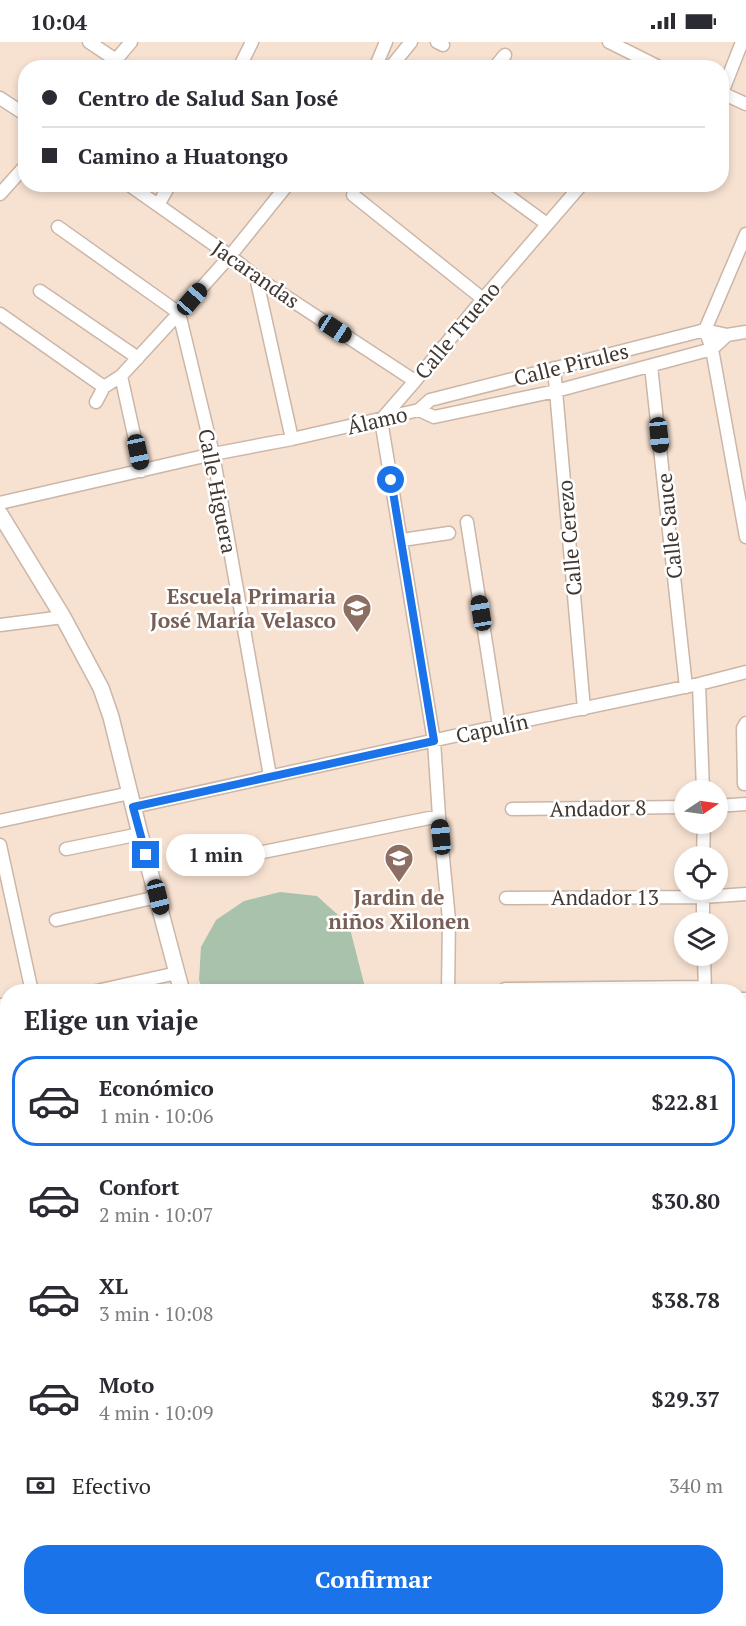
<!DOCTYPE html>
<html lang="es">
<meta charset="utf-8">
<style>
:root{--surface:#fff;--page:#f2f2f3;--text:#2b2b33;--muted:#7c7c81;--line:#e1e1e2;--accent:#1a73e8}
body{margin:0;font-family:"PT Serif",serif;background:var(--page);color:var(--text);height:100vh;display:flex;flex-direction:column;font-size:22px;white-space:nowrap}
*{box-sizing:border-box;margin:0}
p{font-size:20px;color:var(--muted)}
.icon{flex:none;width:33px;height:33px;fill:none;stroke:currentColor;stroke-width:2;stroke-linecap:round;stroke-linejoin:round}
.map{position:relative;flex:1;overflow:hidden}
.side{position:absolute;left:0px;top:942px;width:747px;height:642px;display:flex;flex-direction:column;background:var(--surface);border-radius:24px 24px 0 0;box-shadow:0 3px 9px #0003}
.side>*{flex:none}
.guide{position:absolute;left:18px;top:18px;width:711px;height:132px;border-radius:24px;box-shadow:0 3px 9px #0003;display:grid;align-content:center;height:132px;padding:0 24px;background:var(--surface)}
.needle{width:39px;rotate:77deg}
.fabs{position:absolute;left:674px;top:738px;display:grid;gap:12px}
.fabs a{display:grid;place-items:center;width:54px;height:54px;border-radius:50%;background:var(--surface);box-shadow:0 3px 9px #0003;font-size:30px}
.end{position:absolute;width:27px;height:27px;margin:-14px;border:8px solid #1a73e8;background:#fff;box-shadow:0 0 0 3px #fff}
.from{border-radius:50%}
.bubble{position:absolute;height:42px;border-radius:21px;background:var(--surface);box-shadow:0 3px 9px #0003;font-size:20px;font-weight:800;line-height:42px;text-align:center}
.car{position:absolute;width:18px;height:36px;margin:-18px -9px;border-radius:8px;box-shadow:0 0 4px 2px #0007;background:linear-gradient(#222 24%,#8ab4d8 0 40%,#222 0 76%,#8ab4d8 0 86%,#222 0)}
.guide b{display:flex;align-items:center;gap:21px;height:57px;font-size:22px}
.guide b+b{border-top:2px solid var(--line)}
.guide i{width:15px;height:15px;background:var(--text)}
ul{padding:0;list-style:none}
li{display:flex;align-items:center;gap:18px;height:90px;margin:0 12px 9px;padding:0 12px;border:3px solid transparent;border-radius:24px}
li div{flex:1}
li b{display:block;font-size:22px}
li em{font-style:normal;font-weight:800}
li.on{border-color:var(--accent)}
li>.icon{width:54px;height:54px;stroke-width:1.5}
h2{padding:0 24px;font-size:27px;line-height:72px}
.pay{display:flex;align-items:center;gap:15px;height:66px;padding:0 24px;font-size:22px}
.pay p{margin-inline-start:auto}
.action{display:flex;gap:12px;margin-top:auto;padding:12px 24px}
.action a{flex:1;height:69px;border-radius:24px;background:var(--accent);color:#fff;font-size:24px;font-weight:800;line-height:69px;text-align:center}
.status{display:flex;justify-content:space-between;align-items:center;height:42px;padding:0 30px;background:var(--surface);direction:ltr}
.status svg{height:16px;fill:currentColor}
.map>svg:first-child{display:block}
.green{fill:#a9c2ab}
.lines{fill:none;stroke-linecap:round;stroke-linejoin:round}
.minor-casing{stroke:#cbb6a7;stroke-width:15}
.major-casing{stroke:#cbb6a7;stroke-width:18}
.minor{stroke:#fff;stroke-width:12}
.major{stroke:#fff;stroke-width:15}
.route{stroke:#1a73e8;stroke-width:8}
.labels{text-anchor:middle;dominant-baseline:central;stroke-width:5;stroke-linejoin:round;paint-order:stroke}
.street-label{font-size:21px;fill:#403731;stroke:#fff}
.education-label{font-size:21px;font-weight:bold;fill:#785e54;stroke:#fff;text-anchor:end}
</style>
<div class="status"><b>10:04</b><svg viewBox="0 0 49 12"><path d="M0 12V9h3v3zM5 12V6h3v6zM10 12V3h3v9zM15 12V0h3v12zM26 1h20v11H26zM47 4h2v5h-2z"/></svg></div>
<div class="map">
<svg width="746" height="1584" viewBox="0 0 746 1584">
<rect width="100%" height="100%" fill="#f7e2d2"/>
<path class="green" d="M280 850 317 854 349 883 366 949H203L199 938 201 905 216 878 244 859Z"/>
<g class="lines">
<g class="minor-casing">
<path id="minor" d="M89 0 116 18
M437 0 443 3
M609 0 661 26
M109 26 131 0
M239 26 252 0
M375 26 386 0
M390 26 411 0
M494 26 505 13
M722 51 742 0
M722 51 746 62
M0 56 26 73
M128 142 230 214 256 235 415 339
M492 142 547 182
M0 152 26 123
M353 153 483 257
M158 163 170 142
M58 185 179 271 213 412 270 734
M256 235 292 397
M40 249 138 316
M0 272 104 345
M705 288 712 307 746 495
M705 288 746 192
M651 324 686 645
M554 326 584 667
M121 334 142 429
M96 360 104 345 121 334 179 271 230 214 288 142
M419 368 430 358 705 288 727 293
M0 461 213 412 292 397 419 368 434 375 556 349 712 307 727 293 746 290
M467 480 499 684
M402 498 449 491
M0 583 63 575
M699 642 703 748
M744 742 743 686 746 681
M717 764 746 762
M133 765 499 684 699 642 746 630
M512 767 684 765
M0 779 130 751
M0 803 32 950
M66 807 140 792
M703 814 704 782
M190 825 439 774
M703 849V880
M506 856 703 855 746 852
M56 878 157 855
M704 914 705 950
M505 947 705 945
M92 950 177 931
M448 950 449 878 439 774 434 699 381 378 415 339 483 257 582 142
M740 957H746
M0 963H8
M740 1050 746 1049
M740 1134H746
M740 1223H746
M740 1321H746
M0 1397 8 1398
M740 1412H746
M0 1478 8 1479
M0 1567 8 1568
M77 1576 138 1584
M189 1576V1584
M448 1576V1584
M697 1576 698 1584"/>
</g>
<g class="major-casing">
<path id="major" d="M0 472 63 575 101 646 111 675 140 792 182 950
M0 1350H8
M709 1576 719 1584
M731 1576 741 1584"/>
</g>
<use href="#minor" class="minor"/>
<use href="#major" class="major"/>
</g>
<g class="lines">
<path class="route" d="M146 813 133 765 434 699 391 438"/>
</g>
<defs>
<g id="school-pin" transform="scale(1.5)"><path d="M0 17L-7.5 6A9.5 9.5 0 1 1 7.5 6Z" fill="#8d6e63" stroke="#fff"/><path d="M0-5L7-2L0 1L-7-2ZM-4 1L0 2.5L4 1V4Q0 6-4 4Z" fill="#fff"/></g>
</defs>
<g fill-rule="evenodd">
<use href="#school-pin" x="357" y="566"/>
<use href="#school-pin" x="399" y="816"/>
</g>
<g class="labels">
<g class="street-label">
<text transform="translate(256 232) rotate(35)">Jacarandas</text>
<text transform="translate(457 288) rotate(-50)">Calle Trueno</text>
<text transform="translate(571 322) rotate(-14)">Calle Pirules</text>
<text transform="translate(377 378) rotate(-13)">Álamo</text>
<text transform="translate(218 449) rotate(79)">Calle Higuera</text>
<text transform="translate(669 484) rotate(-96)">Calle Sauce</text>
<text transform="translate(569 496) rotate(-95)">Calle Cerezo</text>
<text transform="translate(492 686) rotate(-12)">Capulín</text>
<text transform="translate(598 766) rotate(-1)">Andador 8</text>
<text x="605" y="855">Andador 13</text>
</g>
<g class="education-label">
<text x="336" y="554">Escuela Primaria<tspan x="336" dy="24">José María Velasco</tspan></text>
<text x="399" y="855" text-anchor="middle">Jardin de<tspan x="399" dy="24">niños Xilonen</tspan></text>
</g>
</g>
</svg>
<div class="fabs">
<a><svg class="needle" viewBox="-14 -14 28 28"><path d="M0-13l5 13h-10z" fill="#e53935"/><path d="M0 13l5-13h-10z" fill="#7c7c81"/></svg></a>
<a><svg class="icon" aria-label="locate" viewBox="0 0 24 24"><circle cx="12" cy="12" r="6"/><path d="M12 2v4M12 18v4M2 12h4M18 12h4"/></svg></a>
<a><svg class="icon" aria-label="layers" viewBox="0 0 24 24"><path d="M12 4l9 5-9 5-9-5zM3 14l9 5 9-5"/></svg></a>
</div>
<i class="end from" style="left:391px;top:438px"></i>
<i class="end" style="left:146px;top:813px"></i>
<div class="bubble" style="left:166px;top:792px;width:99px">1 min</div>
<i class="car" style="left:192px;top:257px;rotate:41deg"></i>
<i class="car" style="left:335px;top:287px;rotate:123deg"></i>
<i class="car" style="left:659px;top:393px;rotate:174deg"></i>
<i class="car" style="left:138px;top:410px;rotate:168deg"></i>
<i class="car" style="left:481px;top:571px;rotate:351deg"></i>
<i class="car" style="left:441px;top:795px;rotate:354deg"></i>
<i class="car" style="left:158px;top:855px;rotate:166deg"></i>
<div class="guide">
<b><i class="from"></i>Centro de Salud San José</b>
<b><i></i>Camino a Huatongo</b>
</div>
<section class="side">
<h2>Elige un viaje</h2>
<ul>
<li class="on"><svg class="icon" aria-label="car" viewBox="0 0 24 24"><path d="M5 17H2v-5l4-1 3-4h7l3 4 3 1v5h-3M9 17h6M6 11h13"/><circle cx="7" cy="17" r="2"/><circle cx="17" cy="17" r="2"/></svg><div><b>Económico</b><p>1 min · 10:06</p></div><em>$22.81</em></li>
<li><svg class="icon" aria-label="car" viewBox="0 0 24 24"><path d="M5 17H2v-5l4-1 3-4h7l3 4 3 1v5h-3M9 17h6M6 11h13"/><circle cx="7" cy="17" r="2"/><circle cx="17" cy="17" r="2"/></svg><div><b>Confort</b><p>2 min · 10:07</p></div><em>$30.80</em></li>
<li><svg class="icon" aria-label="car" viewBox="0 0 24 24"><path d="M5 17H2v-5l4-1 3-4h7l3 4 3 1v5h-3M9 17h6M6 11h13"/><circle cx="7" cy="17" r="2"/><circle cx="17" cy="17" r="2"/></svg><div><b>XL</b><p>3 min · 10:08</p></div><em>$38.78</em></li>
<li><svg class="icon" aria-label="car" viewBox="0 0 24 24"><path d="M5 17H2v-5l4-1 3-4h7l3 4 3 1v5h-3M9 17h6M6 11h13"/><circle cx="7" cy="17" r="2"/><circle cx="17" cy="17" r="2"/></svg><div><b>Moto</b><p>4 min · 10:09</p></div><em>$29.37</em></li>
</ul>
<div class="pay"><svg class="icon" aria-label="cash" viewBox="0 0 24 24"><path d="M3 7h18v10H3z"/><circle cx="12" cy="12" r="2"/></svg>Efectivo<p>340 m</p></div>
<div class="action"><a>Confirmar</a></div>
</section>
</div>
